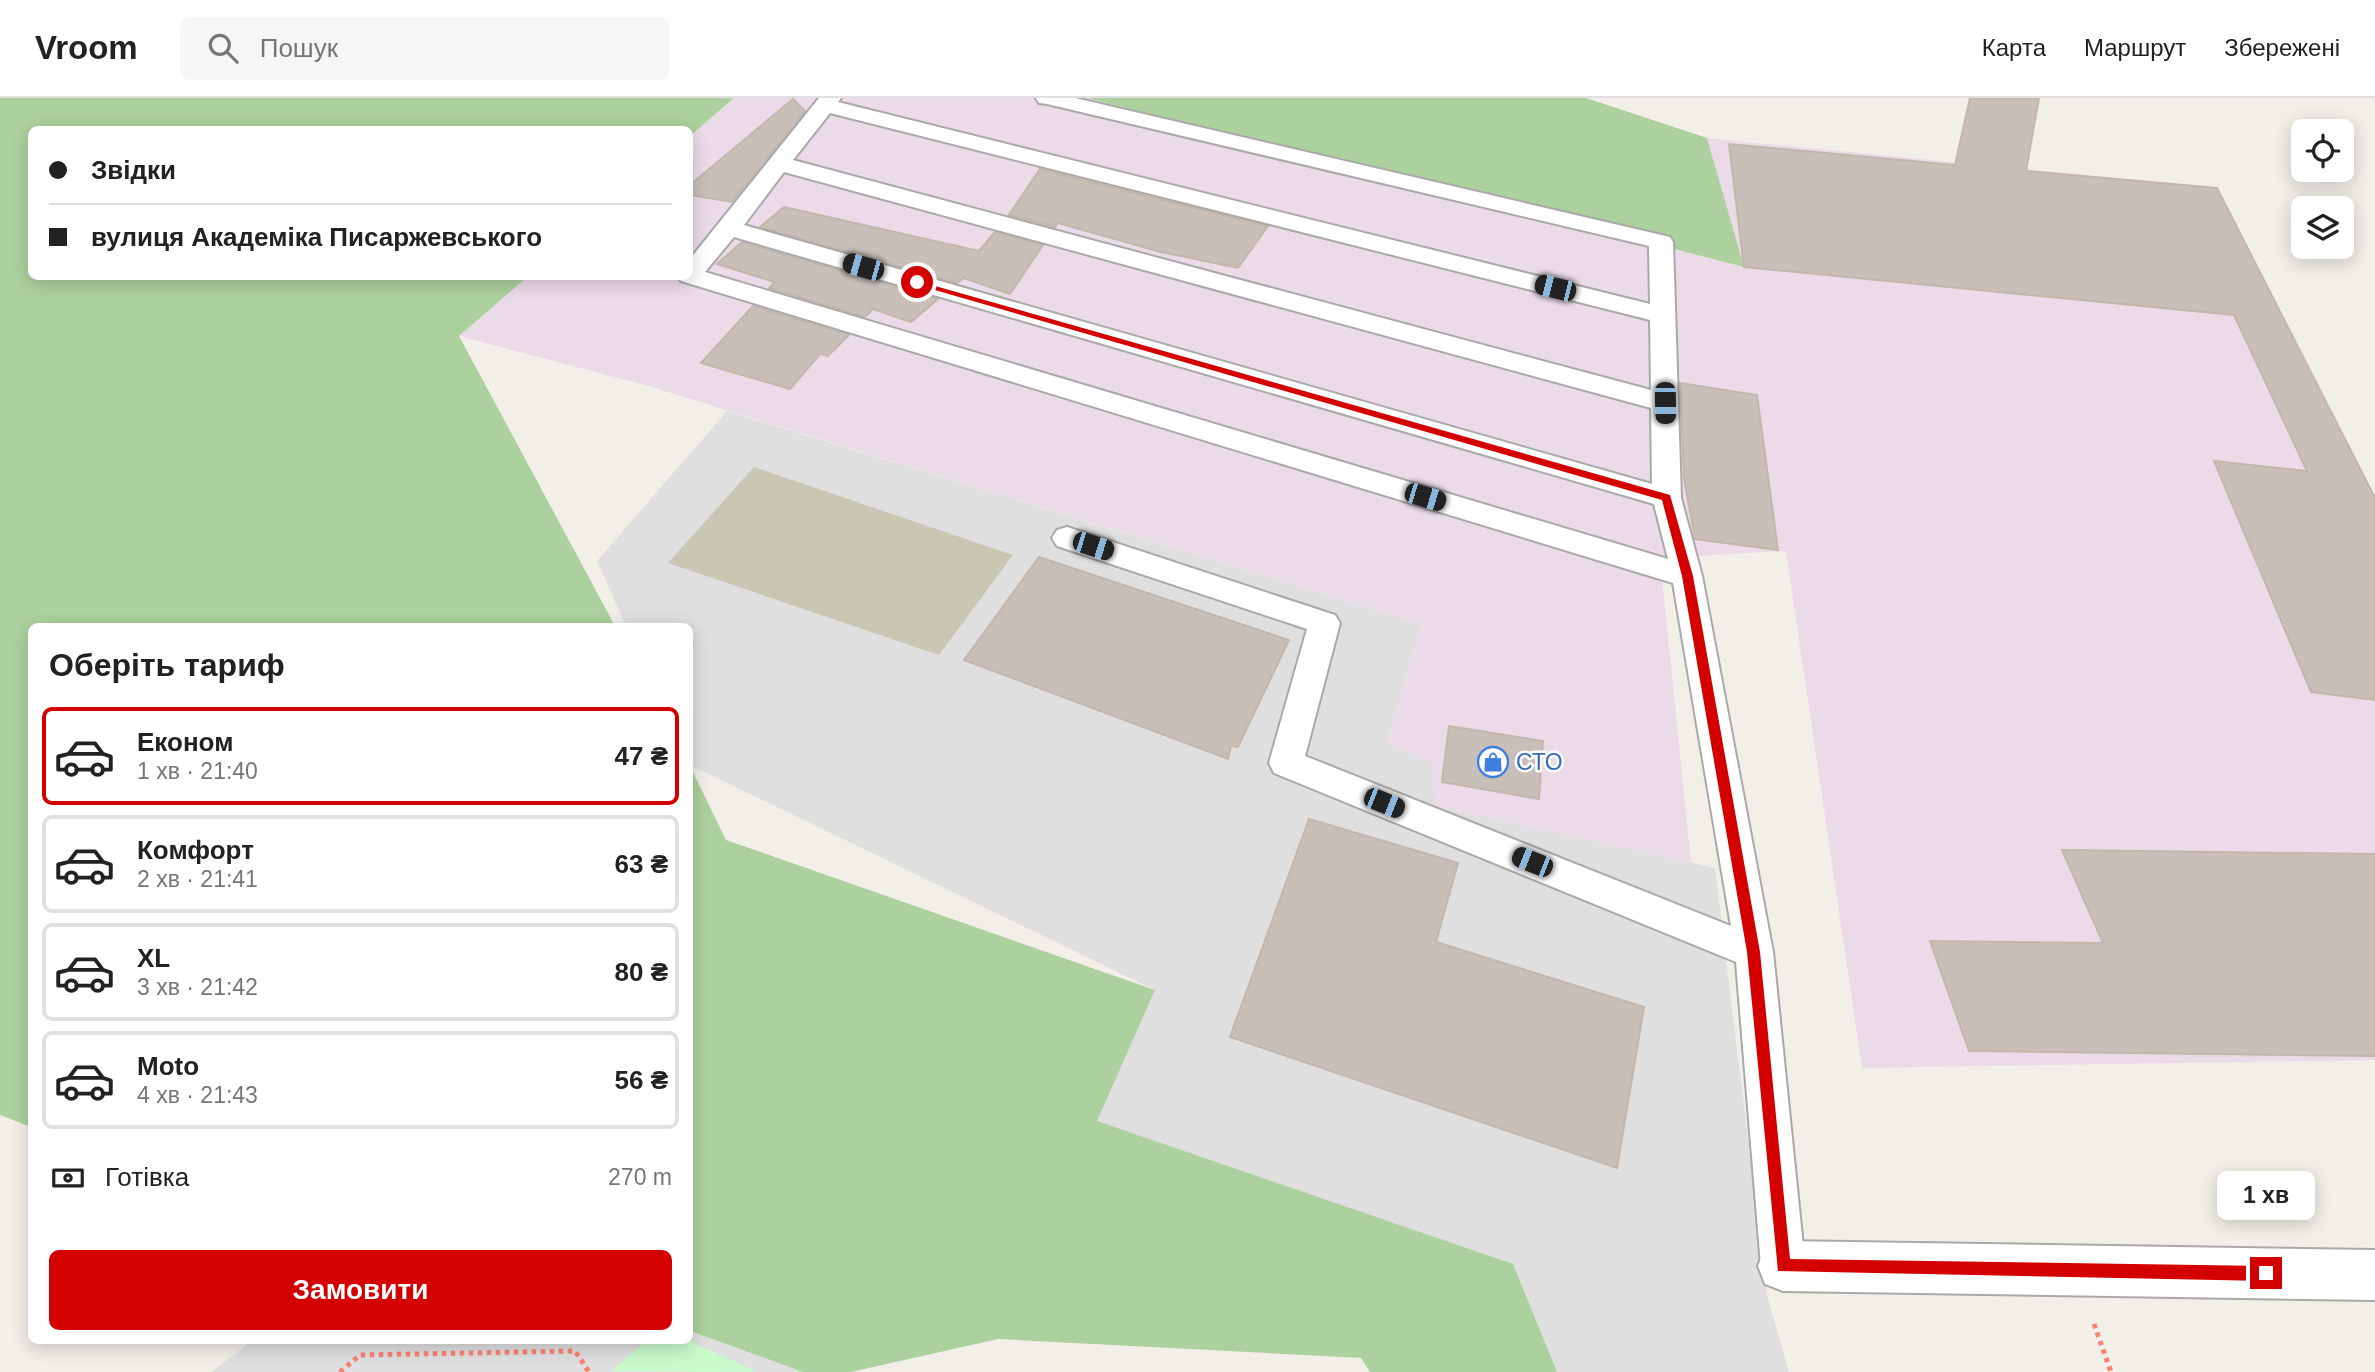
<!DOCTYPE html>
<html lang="uk">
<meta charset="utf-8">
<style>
:root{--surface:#fff;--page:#f6f6f6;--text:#222;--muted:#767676;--line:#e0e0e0;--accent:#d40000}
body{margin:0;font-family:Helvetica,sans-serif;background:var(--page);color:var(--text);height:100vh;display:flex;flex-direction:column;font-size:26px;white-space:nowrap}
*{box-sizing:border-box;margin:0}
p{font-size:23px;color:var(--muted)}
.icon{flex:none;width:38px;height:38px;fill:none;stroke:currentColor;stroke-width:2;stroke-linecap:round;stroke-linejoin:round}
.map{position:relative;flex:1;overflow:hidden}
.panel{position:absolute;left:28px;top:525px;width:665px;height:721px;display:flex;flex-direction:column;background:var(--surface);border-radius:10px;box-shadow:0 4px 18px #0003}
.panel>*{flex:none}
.guide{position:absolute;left:28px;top:28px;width:665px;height:154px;border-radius:10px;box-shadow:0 4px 18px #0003;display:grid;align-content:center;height:154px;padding:0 21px;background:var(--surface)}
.tools{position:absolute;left:2291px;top:21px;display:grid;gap:14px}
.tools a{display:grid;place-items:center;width:63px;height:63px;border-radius:10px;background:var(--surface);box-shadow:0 4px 18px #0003;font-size:35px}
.end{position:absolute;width:32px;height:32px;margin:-16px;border:9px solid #d40000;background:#fff;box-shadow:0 0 0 4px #fff}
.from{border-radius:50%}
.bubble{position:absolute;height:49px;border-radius:10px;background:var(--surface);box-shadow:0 4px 18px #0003;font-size:23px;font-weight:600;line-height:49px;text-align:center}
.car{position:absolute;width:21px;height:42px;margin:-21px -10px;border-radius:9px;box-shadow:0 0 5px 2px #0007;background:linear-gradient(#222 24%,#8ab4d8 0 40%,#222 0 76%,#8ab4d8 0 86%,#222 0)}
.guide b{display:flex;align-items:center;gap:24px;height:66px;font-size:26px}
.guide b+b{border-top:2px solid var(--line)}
.guide i{width:18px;height:18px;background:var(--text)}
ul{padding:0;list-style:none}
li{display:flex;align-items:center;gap:21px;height:98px;margin:0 14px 10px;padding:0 7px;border:4px solid var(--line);border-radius:10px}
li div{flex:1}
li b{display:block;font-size:26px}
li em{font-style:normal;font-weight:600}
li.on{border-color:var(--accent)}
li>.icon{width:63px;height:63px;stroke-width:1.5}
h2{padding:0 21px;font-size:32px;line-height:84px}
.pay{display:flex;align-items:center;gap:18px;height:77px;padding:0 21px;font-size:26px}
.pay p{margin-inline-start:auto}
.button{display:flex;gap:14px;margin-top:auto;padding:14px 21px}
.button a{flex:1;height:80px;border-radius:10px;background:var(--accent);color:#fff;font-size:28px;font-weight:600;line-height:80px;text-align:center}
header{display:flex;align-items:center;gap:42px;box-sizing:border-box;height:98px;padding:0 35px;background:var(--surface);border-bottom:2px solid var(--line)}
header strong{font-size:33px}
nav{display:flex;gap:38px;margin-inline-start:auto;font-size:24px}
.search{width:490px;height:63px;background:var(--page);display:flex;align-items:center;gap:18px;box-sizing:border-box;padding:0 24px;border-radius:10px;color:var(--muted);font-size:26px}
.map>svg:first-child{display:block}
.residential{fill:#e0dfdf}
.industrial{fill:#ebdbe8}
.construction{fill:#c7c7b4}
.forest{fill:#add19e}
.park{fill:#c8facc}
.building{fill:#c7bfb8;stroke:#c4b6ab;stroke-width:2}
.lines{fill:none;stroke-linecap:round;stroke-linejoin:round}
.lane-casing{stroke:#a9a9a9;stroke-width:4}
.street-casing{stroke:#a9a9a9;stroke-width:4}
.path{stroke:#fa8072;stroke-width:5;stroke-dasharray:4.5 4.5;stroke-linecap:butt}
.lane{fill:#fff;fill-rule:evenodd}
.street{fill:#fff;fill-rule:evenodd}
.route{fill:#d40000}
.labels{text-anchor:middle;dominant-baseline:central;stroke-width:5;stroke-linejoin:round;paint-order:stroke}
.shop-label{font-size:23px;fill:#366cbe;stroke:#fff;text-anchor:start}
</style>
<header>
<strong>Vroom</strong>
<div class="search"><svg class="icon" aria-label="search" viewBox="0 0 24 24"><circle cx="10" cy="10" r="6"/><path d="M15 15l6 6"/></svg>Пошук</div>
<nav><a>Карта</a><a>Маршрут</a><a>Збережені</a></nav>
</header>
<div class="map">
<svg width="2375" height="1274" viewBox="0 0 2375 1274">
<rect width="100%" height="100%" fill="#f2efe9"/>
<path class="residential" d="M727 313 1421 526 1387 646 1432 663 1436 708 1715 770 1767 1197 1789 1274H1427L1096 1023 1155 892 690 667V528H626L597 463Z
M690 1233 803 1274H211L252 1243 690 1242Z"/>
<path class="industrial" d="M734 0H1087L1743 169 1707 40 2217 90 2375 400V962L1862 970 1786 453 1660 460 1691 765 1436 708 1432 663 1387 646 1421 526 645 287 459 238 527 179 690 178V38Z"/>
<path class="construction" d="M754 369 1013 457 939 557 668 465Z"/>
<path class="forest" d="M0 0H734L690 38V32H32V178L527 179 459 238 615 528H32L31 1029 0 1017Z
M1087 0H1586L1707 40 1744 169Z
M690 668 726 742 1155 892 1097 1023 1513 1166 1557 1274H1370L1361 1260 998 1241 851 1274H803L690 1233Z"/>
<path class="park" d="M689 1243 758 1274 611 1273 647 1243Z"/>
<path class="building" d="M1970 0H2039L2026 73 2217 90 2375 400V602L2311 594 2214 363 2307 373 2234 217 1744 169 1729 46 1955 67Z
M793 1 805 13 732 104 690 97V87Z
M1040 71 1123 92 1268 128 1238 170 1161 154 1058 125 1055 129 1009 117Z
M784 109 979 153 995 134 1043 147 1010 196 964 180 957 185 760 129Z
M742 144 938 201 911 224 873 211 865 219 769 190 775 184 717 166Z
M753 208 849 237 828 258 820 256 790 291 701 265Z
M1680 285 1757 297 1778 452 1695 441 1684 380Z
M1039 459 1289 542 1238 649 1231 648 1228 661 964 562Z
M1449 628 1543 643 1539 701 1442 684Z
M1309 721 1458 765 1436 844 1644 909 1617 1070 1230 939Z
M2062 752 2375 756V958L1969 953 1930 843 2103 845Z"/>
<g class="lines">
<g class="lane-casing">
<path id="lane" d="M819 0H841L838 4 1650 206 1649 148 1047 6 1039 5 1036 0H1075L1670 139 1673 144 1681 400 1702 478 1773 854 1805 1168 1798 1183 1783 1190 1768 1183 1761 1168 1736 864 1274 675 1269 665 1307 531 1057 448 1052 440 1057 432 1067 429 1335 517 1340 525 1305 658 1731 828 1673 485 681 183 678 178H690V161ZM830 15 1650 222 1651 292 793 62ZM784 74 1651 310 1652 386 744 127ZM734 139 1654 406 1668 461 705 174Z"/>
</g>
<g class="street-casing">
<path id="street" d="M1783 1143 2375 1152V1202L1783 1193 1765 1186 1758 1168 1765 1150Z"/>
</g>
<path class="path" d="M2094 1226 2111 1274
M340 1274 360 1257 575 1253 589 1274"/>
<use href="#lane" class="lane"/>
<use href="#street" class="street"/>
</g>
<path class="route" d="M914 182 1670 397 1693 478 1760 854 1790 1161 2266 1168 2271 1170 2274 1175 2271 1181 2266 1183 1778 1173 1747 854 1682 478 1662 402 914 186Z"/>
<defs>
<g id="shop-ring" transform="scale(1.575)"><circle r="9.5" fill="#fff" stroke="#3f7fe0" stroke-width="1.5"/><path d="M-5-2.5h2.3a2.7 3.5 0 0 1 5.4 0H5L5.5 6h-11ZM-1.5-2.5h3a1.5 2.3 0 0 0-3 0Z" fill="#3f7fe0"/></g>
</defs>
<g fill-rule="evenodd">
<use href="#shop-ring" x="1493" y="664"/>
</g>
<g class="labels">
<g class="shop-label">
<text x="1516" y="664">СТО</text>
</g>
</g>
</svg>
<div class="tools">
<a><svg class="icon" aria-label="locate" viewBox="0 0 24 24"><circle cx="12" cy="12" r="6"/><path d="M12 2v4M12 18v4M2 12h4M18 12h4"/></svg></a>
<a><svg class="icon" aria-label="layers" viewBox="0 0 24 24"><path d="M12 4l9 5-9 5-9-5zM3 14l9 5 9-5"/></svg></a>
</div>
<i class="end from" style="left:917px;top:184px"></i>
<i class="end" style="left:2266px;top:1175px"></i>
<div class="bubble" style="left:2217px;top:1073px;width:98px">1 хв</div>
<i class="car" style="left:863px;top:169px;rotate:286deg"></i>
<i class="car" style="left:1555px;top:190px;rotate:284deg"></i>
<i class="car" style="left:1665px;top:305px;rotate:179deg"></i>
<i class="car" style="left:1425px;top:399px;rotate:107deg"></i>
<i class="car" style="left:1093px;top:448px;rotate:108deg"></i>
<i class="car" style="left:1384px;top:705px;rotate:112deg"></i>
<i class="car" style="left:1532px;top:764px;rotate:292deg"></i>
<div class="guide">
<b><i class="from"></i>Звідки</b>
<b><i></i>вулиця Академіка Писаржевського</b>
</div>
<section class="panel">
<h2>Оберіть тариф</h2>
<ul>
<li class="on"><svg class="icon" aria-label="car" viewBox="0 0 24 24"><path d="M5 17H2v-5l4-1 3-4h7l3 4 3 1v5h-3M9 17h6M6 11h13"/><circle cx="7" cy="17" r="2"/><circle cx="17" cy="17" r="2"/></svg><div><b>Економ</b><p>1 хв · 21:40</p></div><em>47 ₴</em></li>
<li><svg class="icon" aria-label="car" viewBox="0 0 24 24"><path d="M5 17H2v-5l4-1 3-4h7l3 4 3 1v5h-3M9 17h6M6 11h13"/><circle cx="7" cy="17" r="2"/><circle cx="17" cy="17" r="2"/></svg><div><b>Комфорт</b><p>2 хв · 21:41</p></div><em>63 ₴</em></li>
<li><svg class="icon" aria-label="car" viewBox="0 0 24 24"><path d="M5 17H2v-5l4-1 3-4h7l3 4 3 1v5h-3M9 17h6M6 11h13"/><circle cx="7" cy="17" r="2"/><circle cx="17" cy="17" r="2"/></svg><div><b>XL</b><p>3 хв · 21:42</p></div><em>80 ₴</em></li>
<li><svg class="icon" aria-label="car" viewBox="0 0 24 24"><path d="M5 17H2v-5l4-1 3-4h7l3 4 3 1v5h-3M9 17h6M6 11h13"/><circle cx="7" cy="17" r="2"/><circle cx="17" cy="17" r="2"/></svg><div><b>Moto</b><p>4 хв · 21:43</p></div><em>56 ₴</em></li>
</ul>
<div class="pay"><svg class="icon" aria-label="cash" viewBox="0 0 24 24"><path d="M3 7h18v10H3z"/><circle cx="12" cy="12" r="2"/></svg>Готівка<p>270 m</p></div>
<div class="button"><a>Замовити</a></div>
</section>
</div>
